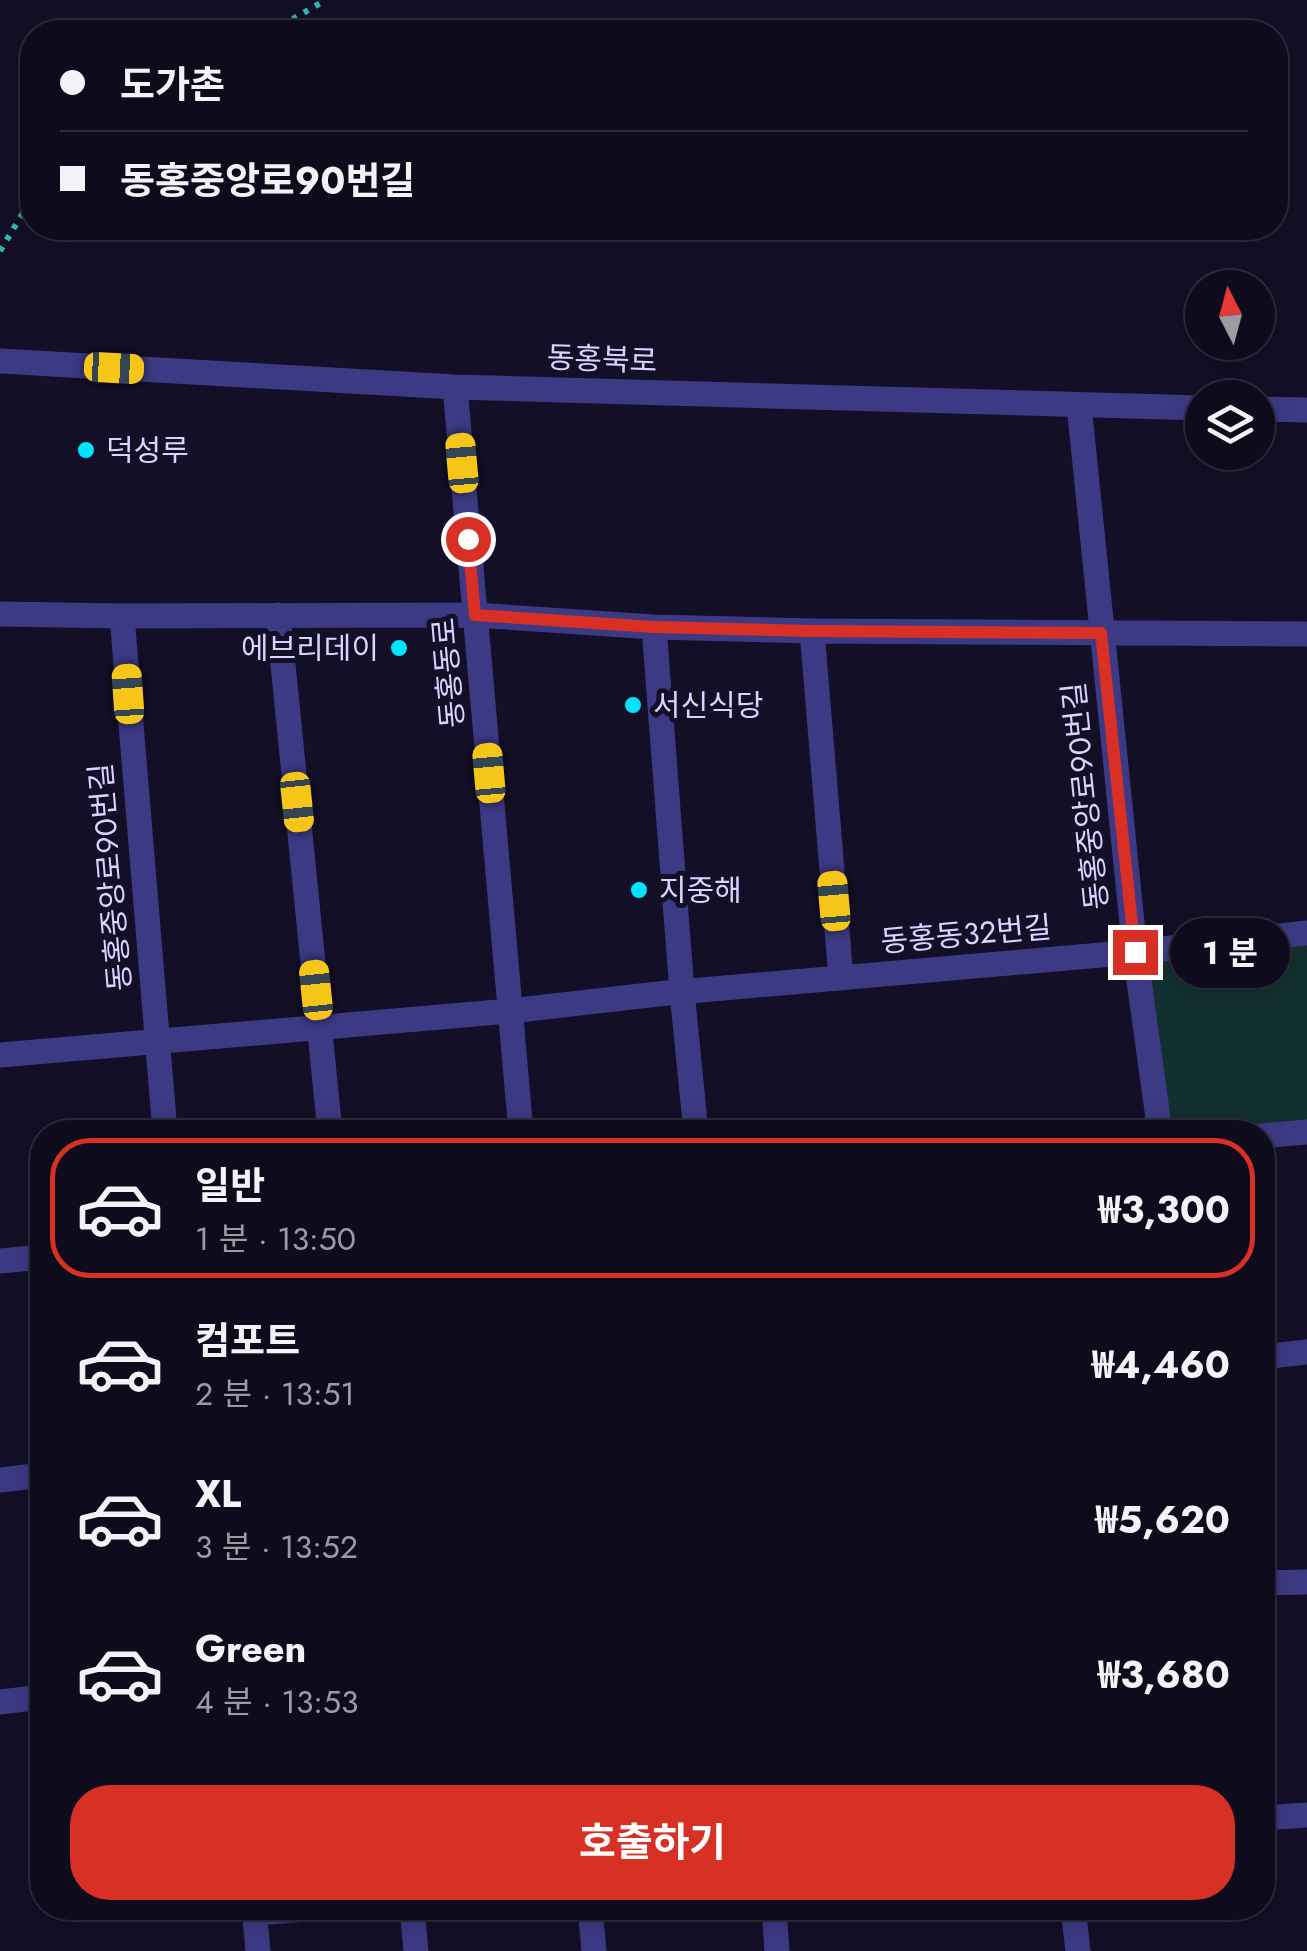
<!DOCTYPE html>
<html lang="ko">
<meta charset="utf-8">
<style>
:root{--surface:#0e0b1c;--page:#1c1929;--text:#f1f3f6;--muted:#9b9ba3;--line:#2e2b3b;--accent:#d93025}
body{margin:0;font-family:Jost,"Noto Sans KR",sans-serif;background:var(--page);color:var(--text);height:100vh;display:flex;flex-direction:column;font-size:38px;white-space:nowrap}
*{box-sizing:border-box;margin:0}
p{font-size:32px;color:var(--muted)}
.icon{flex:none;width:55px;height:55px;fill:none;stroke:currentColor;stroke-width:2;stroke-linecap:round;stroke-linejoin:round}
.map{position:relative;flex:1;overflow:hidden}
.sheet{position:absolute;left:30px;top:1120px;width:1245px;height:800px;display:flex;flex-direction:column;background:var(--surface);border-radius:40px;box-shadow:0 5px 25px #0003,0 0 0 2px var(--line)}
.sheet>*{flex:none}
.hud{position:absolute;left:20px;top:20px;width:1268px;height:220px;border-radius:40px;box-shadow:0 5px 25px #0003,0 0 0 2px var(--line);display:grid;align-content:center;height:220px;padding:0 40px;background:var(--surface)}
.needle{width:65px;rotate:354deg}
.buttons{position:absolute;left:1185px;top:270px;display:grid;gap:20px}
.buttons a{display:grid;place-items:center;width:90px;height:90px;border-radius:50%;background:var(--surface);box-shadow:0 5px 25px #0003,0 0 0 2px var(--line);font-size:50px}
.end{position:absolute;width:45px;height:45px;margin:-22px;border:12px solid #d93025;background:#fff;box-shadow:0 0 0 5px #fff}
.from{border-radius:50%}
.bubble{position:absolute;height:70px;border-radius:35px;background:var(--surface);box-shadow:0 5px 25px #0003,0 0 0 2px var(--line);font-size:32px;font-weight:700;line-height:70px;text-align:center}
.car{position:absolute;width:30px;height:60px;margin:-30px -15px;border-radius:12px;box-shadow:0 0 8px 2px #0007;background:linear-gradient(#f5c518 24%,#345 0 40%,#f5c518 0 76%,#345 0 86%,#f5c518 0)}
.hud b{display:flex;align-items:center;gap:35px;height:95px;font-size:38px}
.hud b+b{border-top:2px solid var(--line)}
.hud i{width:25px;height:25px;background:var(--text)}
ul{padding:18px 0 0;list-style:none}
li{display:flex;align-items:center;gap:30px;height:140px;margin:0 20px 15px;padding:0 20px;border:5px solid transparent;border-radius:40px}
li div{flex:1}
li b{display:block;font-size:38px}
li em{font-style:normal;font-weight:700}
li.on{border-color:var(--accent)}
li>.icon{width:90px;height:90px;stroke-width:1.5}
.action{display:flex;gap:20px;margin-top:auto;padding:20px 40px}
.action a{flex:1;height:115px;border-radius:40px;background:var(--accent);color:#fff;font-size:40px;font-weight:700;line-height:115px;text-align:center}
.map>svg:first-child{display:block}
.green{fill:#12302f}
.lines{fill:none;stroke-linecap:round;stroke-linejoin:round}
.path{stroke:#2fb8b0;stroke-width:6;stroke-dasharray:5 8;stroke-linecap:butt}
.minor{stroke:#3d3a85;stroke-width:25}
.tertiary{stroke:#3d3a85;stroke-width:25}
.route{stroke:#d93025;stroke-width:12}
.poi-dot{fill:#00e5ff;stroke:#130f26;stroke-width:4}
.labels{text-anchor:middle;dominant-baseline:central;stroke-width:10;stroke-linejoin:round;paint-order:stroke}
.street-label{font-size:30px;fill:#d9d4ff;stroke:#130f26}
.poi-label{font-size:30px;fill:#d9d4ff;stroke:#130f26;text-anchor:start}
</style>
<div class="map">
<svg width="1307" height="1951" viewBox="0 0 1307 1951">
<rect width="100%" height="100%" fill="#130f26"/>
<path class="green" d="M1307 933V1132H1160L1135 952Z"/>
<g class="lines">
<path class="path" d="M270 32 326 0
M0 251 32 198"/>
<path class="minor" d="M1079 405 1135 952 1160 1132
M0 614 122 616 475 615 654 627 812 631 1307 634
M278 615 330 1132
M122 616 165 1132
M654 627 682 992 696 1132
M812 631 841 978
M0 1055 510 1011 667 993 1135 952 1307 933
M1262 1136 1307 1132
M0 1261 42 1257
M1262 1583 1307 1582
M0 1702 42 1697
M1262 1818 1307 1815
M254 1908 258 1951
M412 1908 416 1951
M774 1908 777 1951
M1073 1908 1078 1951
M255 1913 322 1908"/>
<path class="tertiary" d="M0 361 455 387 1202 408
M455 387 521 1132
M1258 409 1307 410
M1262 1357 1307 1352
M0 1480 42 1475
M590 1908 594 1951"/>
</g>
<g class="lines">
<path class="route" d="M468 539 475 615 654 627 812 631 1101 633 1135 952"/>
</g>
<g class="poi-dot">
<circle cx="86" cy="450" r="10"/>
<circle cx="399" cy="648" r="10"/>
<circle cx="633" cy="705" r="10"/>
<circle cx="639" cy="890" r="10"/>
</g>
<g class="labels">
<g class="street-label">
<text transform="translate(602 359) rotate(2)">동홍북로</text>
<text transform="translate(448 673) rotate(-95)">동홍동로</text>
<text transform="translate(1085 796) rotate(-96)">동홍중앙로90번길</text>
<text transform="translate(110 877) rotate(-95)">동홍중앙로90번길</text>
<text transform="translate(966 934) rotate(-5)">동홍동32번길</text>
</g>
<g class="poi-label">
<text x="106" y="450">덕성루</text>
<text x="379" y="648" text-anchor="end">에브리데이</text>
<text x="653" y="705">서신식당</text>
<text x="659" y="890">지중해</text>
</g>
</g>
</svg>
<div class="buttons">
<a><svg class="needle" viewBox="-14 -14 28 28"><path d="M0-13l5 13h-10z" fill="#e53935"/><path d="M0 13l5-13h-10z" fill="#9b9ba3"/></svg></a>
<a><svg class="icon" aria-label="layers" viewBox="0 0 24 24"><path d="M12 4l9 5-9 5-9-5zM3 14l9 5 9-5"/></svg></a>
</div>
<i class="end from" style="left:468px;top:539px"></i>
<i class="end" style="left:1135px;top:952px"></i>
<div class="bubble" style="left:1170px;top:918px;width:120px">1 분</div>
<i class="car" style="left:114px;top:368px;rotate:93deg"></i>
<i class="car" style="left:462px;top:463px;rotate:355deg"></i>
<i class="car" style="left:128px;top:694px;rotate:356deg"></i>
<i class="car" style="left:489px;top:773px;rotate:355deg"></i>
<i class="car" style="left:297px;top:802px;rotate:174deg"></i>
<i class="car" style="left:834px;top:901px;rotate:355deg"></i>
<i class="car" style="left:316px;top:990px;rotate:354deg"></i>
<div class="hud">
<b><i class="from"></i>도가촌</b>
<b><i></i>동홍중앙로90번길</b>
</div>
<section class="sheet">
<ul>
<li class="on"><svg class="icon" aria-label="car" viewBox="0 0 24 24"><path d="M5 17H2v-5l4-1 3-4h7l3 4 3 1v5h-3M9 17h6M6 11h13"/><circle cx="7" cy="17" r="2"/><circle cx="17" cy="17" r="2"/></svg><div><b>일반</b><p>1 분 · 13:50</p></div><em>₩3,300</em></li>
<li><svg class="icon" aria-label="car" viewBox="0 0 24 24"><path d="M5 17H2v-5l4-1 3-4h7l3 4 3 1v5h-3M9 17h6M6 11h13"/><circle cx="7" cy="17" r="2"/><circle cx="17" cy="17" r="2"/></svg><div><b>컴포트</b><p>2 분 · 13:51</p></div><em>₩4,460</em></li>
<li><svg class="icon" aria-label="car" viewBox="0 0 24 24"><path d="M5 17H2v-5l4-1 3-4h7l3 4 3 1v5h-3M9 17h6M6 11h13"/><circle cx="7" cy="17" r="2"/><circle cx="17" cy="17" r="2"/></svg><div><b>XL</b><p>3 분 · 13:52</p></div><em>₩5,620</em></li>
<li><svg class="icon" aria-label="car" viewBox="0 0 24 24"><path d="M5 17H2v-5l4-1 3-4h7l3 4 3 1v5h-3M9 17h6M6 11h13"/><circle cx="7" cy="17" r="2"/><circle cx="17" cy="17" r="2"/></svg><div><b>Green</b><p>4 분 · 13:53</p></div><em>₩3,680</em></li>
</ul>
<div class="action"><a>호출하기</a></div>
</section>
</div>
